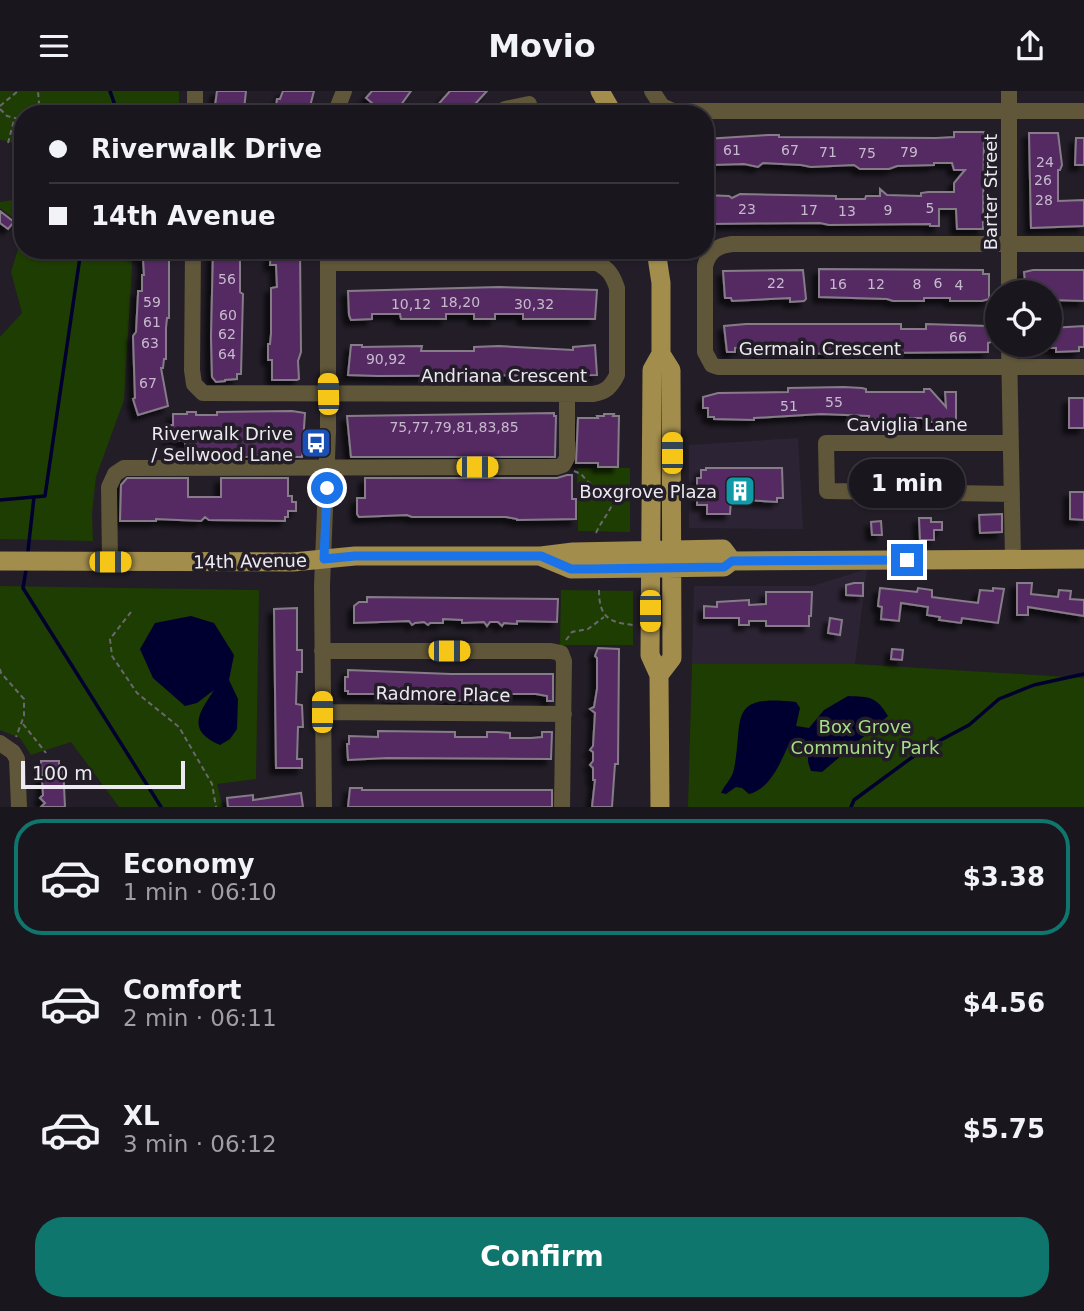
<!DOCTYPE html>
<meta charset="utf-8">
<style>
:root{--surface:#1a161d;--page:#27232a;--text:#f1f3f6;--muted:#9f9fa4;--line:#38353b;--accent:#0f766e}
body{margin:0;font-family:"DejaVu Sans",sans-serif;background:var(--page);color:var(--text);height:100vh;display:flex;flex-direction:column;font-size:26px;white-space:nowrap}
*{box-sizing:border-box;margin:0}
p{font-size:23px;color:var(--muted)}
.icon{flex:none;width:38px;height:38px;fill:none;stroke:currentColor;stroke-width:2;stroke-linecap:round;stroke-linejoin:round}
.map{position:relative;height:716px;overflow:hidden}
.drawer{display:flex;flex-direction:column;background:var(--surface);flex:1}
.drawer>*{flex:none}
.hud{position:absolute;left:14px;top:14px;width:700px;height:154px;border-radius:28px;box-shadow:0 2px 5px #0004,0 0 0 2px var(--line);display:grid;align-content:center;height:154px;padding:0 35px;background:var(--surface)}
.controls{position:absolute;left:985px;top:189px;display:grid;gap:14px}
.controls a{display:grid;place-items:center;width:77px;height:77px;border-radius:50%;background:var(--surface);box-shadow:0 2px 5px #0004,0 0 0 2px var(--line);font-size:35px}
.scale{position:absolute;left:21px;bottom:18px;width:164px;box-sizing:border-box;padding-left:7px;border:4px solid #ece9f0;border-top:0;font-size:19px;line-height:24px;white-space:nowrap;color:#ece9f0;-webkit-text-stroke:5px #221d27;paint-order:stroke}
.end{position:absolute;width:32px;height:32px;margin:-16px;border:9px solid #1a73e8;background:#fff;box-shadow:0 0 0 4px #fff}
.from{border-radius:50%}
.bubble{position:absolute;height:49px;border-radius:24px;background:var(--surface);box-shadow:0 2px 5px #0004,0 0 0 2px var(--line);font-size:23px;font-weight:800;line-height:49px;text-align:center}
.car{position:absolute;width:21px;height:42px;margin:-21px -10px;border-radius:9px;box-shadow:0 0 5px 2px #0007;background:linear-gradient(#f5c518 24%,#345 0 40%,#f5c518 0 76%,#345 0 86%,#f5c518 0)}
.hud b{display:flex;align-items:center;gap:24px;height:66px;font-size:26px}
.hud b+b{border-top:2px solid var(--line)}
.hud i{width:18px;height:18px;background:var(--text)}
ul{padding:12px 0 0;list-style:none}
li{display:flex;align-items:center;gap:21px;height:116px;margin:0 14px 10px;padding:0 21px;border:4px solid transparent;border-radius:28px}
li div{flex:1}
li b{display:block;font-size:26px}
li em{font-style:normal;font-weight:800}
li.current{border-color:var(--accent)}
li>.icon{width:63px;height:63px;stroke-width:1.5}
.action{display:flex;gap:14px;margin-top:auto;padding:14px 35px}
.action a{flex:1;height:80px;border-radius:28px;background:var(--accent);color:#fff;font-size:28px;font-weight:800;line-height:80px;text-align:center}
header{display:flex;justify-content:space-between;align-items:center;height:91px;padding:0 35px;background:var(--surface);font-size:32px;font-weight:800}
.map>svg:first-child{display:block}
.built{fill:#2c2434}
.green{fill:#1e3d02}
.water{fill:#000030}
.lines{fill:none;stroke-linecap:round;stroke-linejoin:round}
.stream{stroke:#000030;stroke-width:3.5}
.building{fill:#542b63;stroke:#857c88;stroke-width:2;filter:url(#shadow)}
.path{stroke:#6b6770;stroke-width:2;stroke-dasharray:5 3.5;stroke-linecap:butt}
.minor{stroke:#605639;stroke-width:16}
.major{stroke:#a28d4d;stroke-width:19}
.route{stroke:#1a73e8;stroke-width:9}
.labels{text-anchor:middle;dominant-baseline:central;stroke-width:7;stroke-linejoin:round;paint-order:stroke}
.number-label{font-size:14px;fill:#c6bacd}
.street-label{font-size:18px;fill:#ece9f0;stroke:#221d27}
.poi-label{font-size:18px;fill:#ece9f0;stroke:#221d27;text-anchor:end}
.park-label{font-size:18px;fill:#a6de84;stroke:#221d27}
</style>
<header><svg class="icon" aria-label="menu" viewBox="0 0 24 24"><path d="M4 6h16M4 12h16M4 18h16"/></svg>Movio<svg class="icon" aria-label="share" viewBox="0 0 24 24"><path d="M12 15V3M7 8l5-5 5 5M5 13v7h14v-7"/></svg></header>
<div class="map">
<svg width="1084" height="716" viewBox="0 0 1084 716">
<defs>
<filter id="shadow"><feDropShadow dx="-5.5" dy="5.5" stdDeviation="2" flood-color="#0009"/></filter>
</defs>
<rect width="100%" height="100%" fill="#221d27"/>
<path class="built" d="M798 347 803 438 689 437V354Z
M867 478 855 573H692L694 495H812Z"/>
<path class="green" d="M0 0H179V23H23V58L8 50 0 49Z
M23 102V134L0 117V111L14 109Z
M23 142V159H133L124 309 96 386 92 422 93 450 0 448V246L22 222 11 181Z
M577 377H630V441L578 440Z
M0 495 259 499 256 688 217 693 223 716H119L71 651 31 664 20 647 0 639Z
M561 499 633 500V554H560Z
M692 573H855L1084 587V716H688Z"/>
<path class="water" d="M191 525 214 532 234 564 229 589 238 608 237 638 230 648 220 654C185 639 200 621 214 599L197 612 185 615 153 587 140 558 155 532Z
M848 605C870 606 876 605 888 625L822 681 811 680 808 671V650L791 649C781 669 772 697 749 703L742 697 736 696 726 703 721 702C725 693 732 688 734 678 744 627 726 603 796 611L800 617 796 635 809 637 824 619Z"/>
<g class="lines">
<path class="stream" d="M110 0 118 23
M0 409 45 405 81 159
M28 460 34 406
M26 479 23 497 161 716
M851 716 854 709 922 659 969 634 999 608 1034 594 1084 583"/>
</g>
<path class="building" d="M217 0H246L244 19H242L241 22H214Z
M283 0H314L308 23H275L277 8H280Z
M372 0H411L398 18 403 23H385L366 7Z
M450 0H487L466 23H443L435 17Z
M954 41H984L983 138H957L956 118H939V135H930V133L829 134 820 132 705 133V104L729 105 732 107 740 103 836 105V108H865L866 105H880V98L887 104 921 105V102L928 101H954V92L965 79H954L952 72H934V74L897 75 889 78H860L854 74 811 76 801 74 763 72 758 76 744 73 712 74 705 73V48L768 44H779V46L936 47 954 46Z
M1029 42H1058L1062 74 1060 79H1058V110L1084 109V135L1031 137Z
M1076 47H1084V74H1075Z
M0 120 14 131 8 138 0 132Z
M145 159H169V227H167L166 237V268H164L163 277H161L168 315 138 324 133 308 135 307 133 245 136 241 138 203V200H142V184H144L143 168 134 162H145Z
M213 159H240V201L243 203 241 283H237V288L225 289V290L216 291 212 286 211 246Z
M271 159H300L301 261 298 270 299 288 297 289H272V269H268V253H270L271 243V197L277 196 276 174H270Z
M819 178 983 179V183H989V208L982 210H950V207H924V210H893L887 208 819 206Z
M803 179 806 208 804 210 790 211V207L732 210 731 207H725L723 180Z
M1033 179H1084V210L1050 209V201H1026L1024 181Z
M499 196 597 199 595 228H523V223H495V228H474V223H446V228H401L400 223H372V228L351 229 349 224 348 200Z
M746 233H901V238H926V233L989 235 991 251 988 252V261L778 263 756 261V256L735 257V261H727L724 235Z
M1084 235V256H1079V260L1056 261V257H1050V237Z
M351 254H362V256L422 255 421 260H474V256L499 255 573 259V256L595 254 597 284 378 285 348 284Z
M844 296 862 297 866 298V301H924V298H930L946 316 945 301H956V329L958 331H926L922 327H914L869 329V325L821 323 754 327V329L714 328V326H708V317H703V306L718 302 788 301V297Z
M1069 307H1084V337H1069Z
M292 320 305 322 302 366H185V349L169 350V343H165L166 334H173V323H187V321H196V324H217V321Z
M554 322V325H556L555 366H351L347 325Z
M604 323H614L613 325H619L618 376H598V372H576L578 327H598L597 325H604Z
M706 377H782L783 407H777V411L731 408 730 423H707V414H697V387H701V379H706Z
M567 384H572V408H576V428L517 429V428L506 426H412L407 424 359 426 357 423V407H365V387H557Z
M127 387H188V406H221V387H288V405H292V411H296V420H288V426H285V430L209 429 205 426 201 430 156 428V430H120L121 394Z
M1070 401H1084V429L1070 428Z
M1002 423V441L980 442 979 424Z
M919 427H931V431H942V439H934V449H920Z
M881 430 882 444H872L871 431Z
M854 492H863V505L846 504V494Z
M1017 492H1032L1031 503 1058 506 1059 499 1071 500 1070 508 1084 509V525L1028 516V524H1017Z
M880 497 917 501 918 497 932 499V506L978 512 980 499 993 500V497L1004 498 998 532 962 527 961 532 939 529 940 526 927 524 928 516 901 512 899 530 881 528 882 516 878 515Z
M766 501H812L811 525H809V535H766V530H749V534H739V527H704V515L717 516V511L749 509V514L766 513Z
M367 506 558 508 557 531 517 530V533L504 532 502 535 498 531H490L487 535 484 531 462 532V529L443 528V532H430L428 534 424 531 415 532 412 534 409 530 354 532V515L359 511H367Z
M297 517V559H302V581H297L296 613 302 614 303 636H298L297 668H302V677H276L274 518Z
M830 527 842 529 840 544 828 542Z
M598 557 619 558 618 673H615L612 716H592L595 689H593V677L590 674 593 670V661L590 659 593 655 595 622 590 618 594 616 597 598V567L595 565Z
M892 558 903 559 902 569 891 568Z
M348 579 451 583H553V610H547V605L536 603H502L490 604V609L453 610H444V604H411V609L389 608V603H348V600H345V586H348Z
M378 640 455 641V646H487V641H497L510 642V647H531L542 646V641H552L551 668 387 667 348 669 347 653H349V645L378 646Z
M41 670H59V674H63L65 716H41L45 712 40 707 43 704Z
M350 697H362V699H552V716H348Z
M301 702 303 716H228L227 707 253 704V709Z"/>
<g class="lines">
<path class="path" d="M0 15 18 0
M0 18 7 25 23 29
M34 22 39 12 38 0
M29 23H37
M8 52 14 29
M574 380 581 383 589 392 614 404
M596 442C602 428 612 420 615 404L631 402
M599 499C599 525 608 532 634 534
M131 521 110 548 112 565 137 602 179 636 212 693 216 716
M566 549 572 541 588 538 604 526
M0 578 1 582 24 608V625L16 646
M23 633 46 662"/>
<path class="minor" d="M652 0 662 15 673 20H1084
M195 23V0
M335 23 344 0
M500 23 505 18 529 13
M1084 153H732C717 155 709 160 705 175V261L712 274 718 276H1084
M193 159 192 279 194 293 203 302 593 303C606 301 611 296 617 284V197C613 185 609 178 597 172H328
M1009 201V0
M1009 254 1013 469
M1011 352H826L827 400 1012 403
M110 471 109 396 115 383 124 377 557 376 563 374 567 367V303
M322 560H551L561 562 564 570 562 716
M322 621 564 623
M0 652 13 661 17 668 19 716
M324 716 322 495 328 342V159"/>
<path class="major" d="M600 0 613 23
M656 159 661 192V263L671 279 672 567 659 584
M542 466 571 478 724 476 732 470 1084 468
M0 470 293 471 355 465H541L573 461 723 458 732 470
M660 716 659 584 650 564 652 279 661 263"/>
</g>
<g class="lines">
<path class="route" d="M327 397 324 468 355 465H541L571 478H591L724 476 732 470 907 469"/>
</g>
<defs>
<g id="bus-square" transform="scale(1.575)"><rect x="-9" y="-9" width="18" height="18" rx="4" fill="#1a4fb4" stroke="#221d27"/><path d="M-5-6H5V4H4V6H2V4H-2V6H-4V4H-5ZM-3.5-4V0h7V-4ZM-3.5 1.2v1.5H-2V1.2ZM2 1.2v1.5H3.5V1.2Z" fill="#fff"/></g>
<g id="building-square" transform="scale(1.575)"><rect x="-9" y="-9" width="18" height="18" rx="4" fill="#0f9aa8" stroke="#221d27"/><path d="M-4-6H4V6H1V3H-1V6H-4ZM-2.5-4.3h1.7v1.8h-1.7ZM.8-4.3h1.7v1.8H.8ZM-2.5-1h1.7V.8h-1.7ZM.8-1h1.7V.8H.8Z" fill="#fff"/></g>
</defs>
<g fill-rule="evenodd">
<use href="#bus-square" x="316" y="352"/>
<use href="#building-square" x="740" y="400"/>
</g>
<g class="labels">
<g class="number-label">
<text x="732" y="59">61</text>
<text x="790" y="59">67</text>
<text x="828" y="61">71</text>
<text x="909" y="61">79</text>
<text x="867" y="62">75</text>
<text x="1045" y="71">24</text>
<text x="1043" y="89">26</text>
<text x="1044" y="109">28</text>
<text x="930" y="117">5</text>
<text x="747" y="118">23</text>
<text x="809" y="119">17</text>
<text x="888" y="119">9</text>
<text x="847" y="120">13</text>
<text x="227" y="188">56</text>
<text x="776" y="192">22</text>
<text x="938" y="192">6</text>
<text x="838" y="193">16</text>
<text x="876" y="193">12</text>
<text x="917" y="193">8</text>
<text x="959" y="194">4</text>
<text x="152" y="211">59</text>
<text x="460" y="211">18,20</text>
<text x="411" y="213">10,12</text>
<text x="534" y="213">30,32</text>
<text x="228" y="224">60</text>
<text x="152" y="231">61</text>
<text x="227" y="243">62</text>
<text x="958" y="246">66</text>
<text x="150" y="252">63</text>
<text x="227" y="263">64</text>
<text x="386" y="268">90,92</text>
<text x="148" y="292">67</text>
<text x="834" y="311">55</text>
<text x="789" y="315">51</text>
<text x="454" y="336">75,77,79,81,83,85</text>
</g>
<g class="street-label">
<text transform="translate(990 101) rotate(-90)">Barter Street</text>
<text x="820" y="257">Germain Crescent</text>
<text x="504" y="284">Andriana Crescent</text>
<text x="907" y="333">Caviglia Lane</text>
<text transform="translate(250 470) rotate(-1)">14th Avenue</text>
<text transform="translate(443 603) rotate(1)">Radmore Place</text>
</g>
<g class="poi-label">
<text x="293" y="342">Riverwalk Drive<tspan x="293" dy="21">/ Sellwood Lane</tspan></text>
<text x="717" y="400">Boxgrove Plaza</text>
</g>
<g class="park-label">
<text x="865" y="635">Box Grove<tspan x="865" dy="21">Community Park</tspan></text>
</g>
</g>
</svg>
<div class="controls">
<a><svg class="icon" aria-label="locate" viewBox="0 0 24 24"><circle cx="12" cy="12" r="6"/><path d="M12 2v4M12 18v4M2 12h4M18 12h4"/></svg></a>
</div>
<div class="scale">100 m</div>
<i class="end from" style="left:327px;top:397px"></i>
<i class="end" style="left:907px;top:469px"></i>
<div class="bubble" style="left:849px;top:368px;width:116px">1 min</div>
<i class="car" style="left:328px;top:303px;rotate:359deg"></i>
<i class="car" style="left:672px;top:362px;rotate:0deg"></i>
<i class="car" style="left:477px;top:376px;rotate:90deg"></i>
<i class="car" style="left:110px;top:471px;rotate:90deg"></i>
<i class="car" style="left:650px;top:520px;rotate:180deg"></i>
<i class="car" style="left:449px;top:560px;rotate:90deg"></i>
<i class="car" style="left:322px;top:621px;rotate:0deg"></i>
<div class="hud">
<b><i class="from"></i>Riverwalk Drive</b>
<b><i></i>14th Avenue</b>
</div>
</div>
<section class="drawer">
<ul>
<li class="current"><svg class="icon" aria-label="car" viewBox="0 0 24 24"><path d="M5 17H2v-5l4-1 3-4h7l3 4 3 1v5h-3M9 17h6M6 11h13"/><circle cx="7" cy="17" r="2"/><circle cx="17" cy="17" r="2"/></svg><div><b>Economy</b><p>1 min · 06:10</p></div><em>$3.38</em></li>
<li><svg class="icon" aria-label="car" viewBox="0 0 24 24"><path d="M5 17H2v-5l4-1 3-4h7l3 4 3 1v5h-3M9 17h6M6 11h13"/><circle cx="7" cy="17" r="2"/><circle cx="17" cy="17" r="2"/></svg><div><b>Comfort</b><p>2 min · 06:11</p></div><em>$4.56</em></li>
<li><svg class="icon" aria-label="car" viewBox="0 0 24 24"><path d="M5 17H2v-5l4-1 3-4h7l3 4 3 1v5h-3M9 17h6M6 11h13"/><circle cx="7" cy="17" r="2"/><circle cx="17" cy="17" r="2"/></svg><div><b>XL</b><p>3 min · 06:12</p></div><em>$5.75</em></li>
</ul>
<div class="action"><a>Confirm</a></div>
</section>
